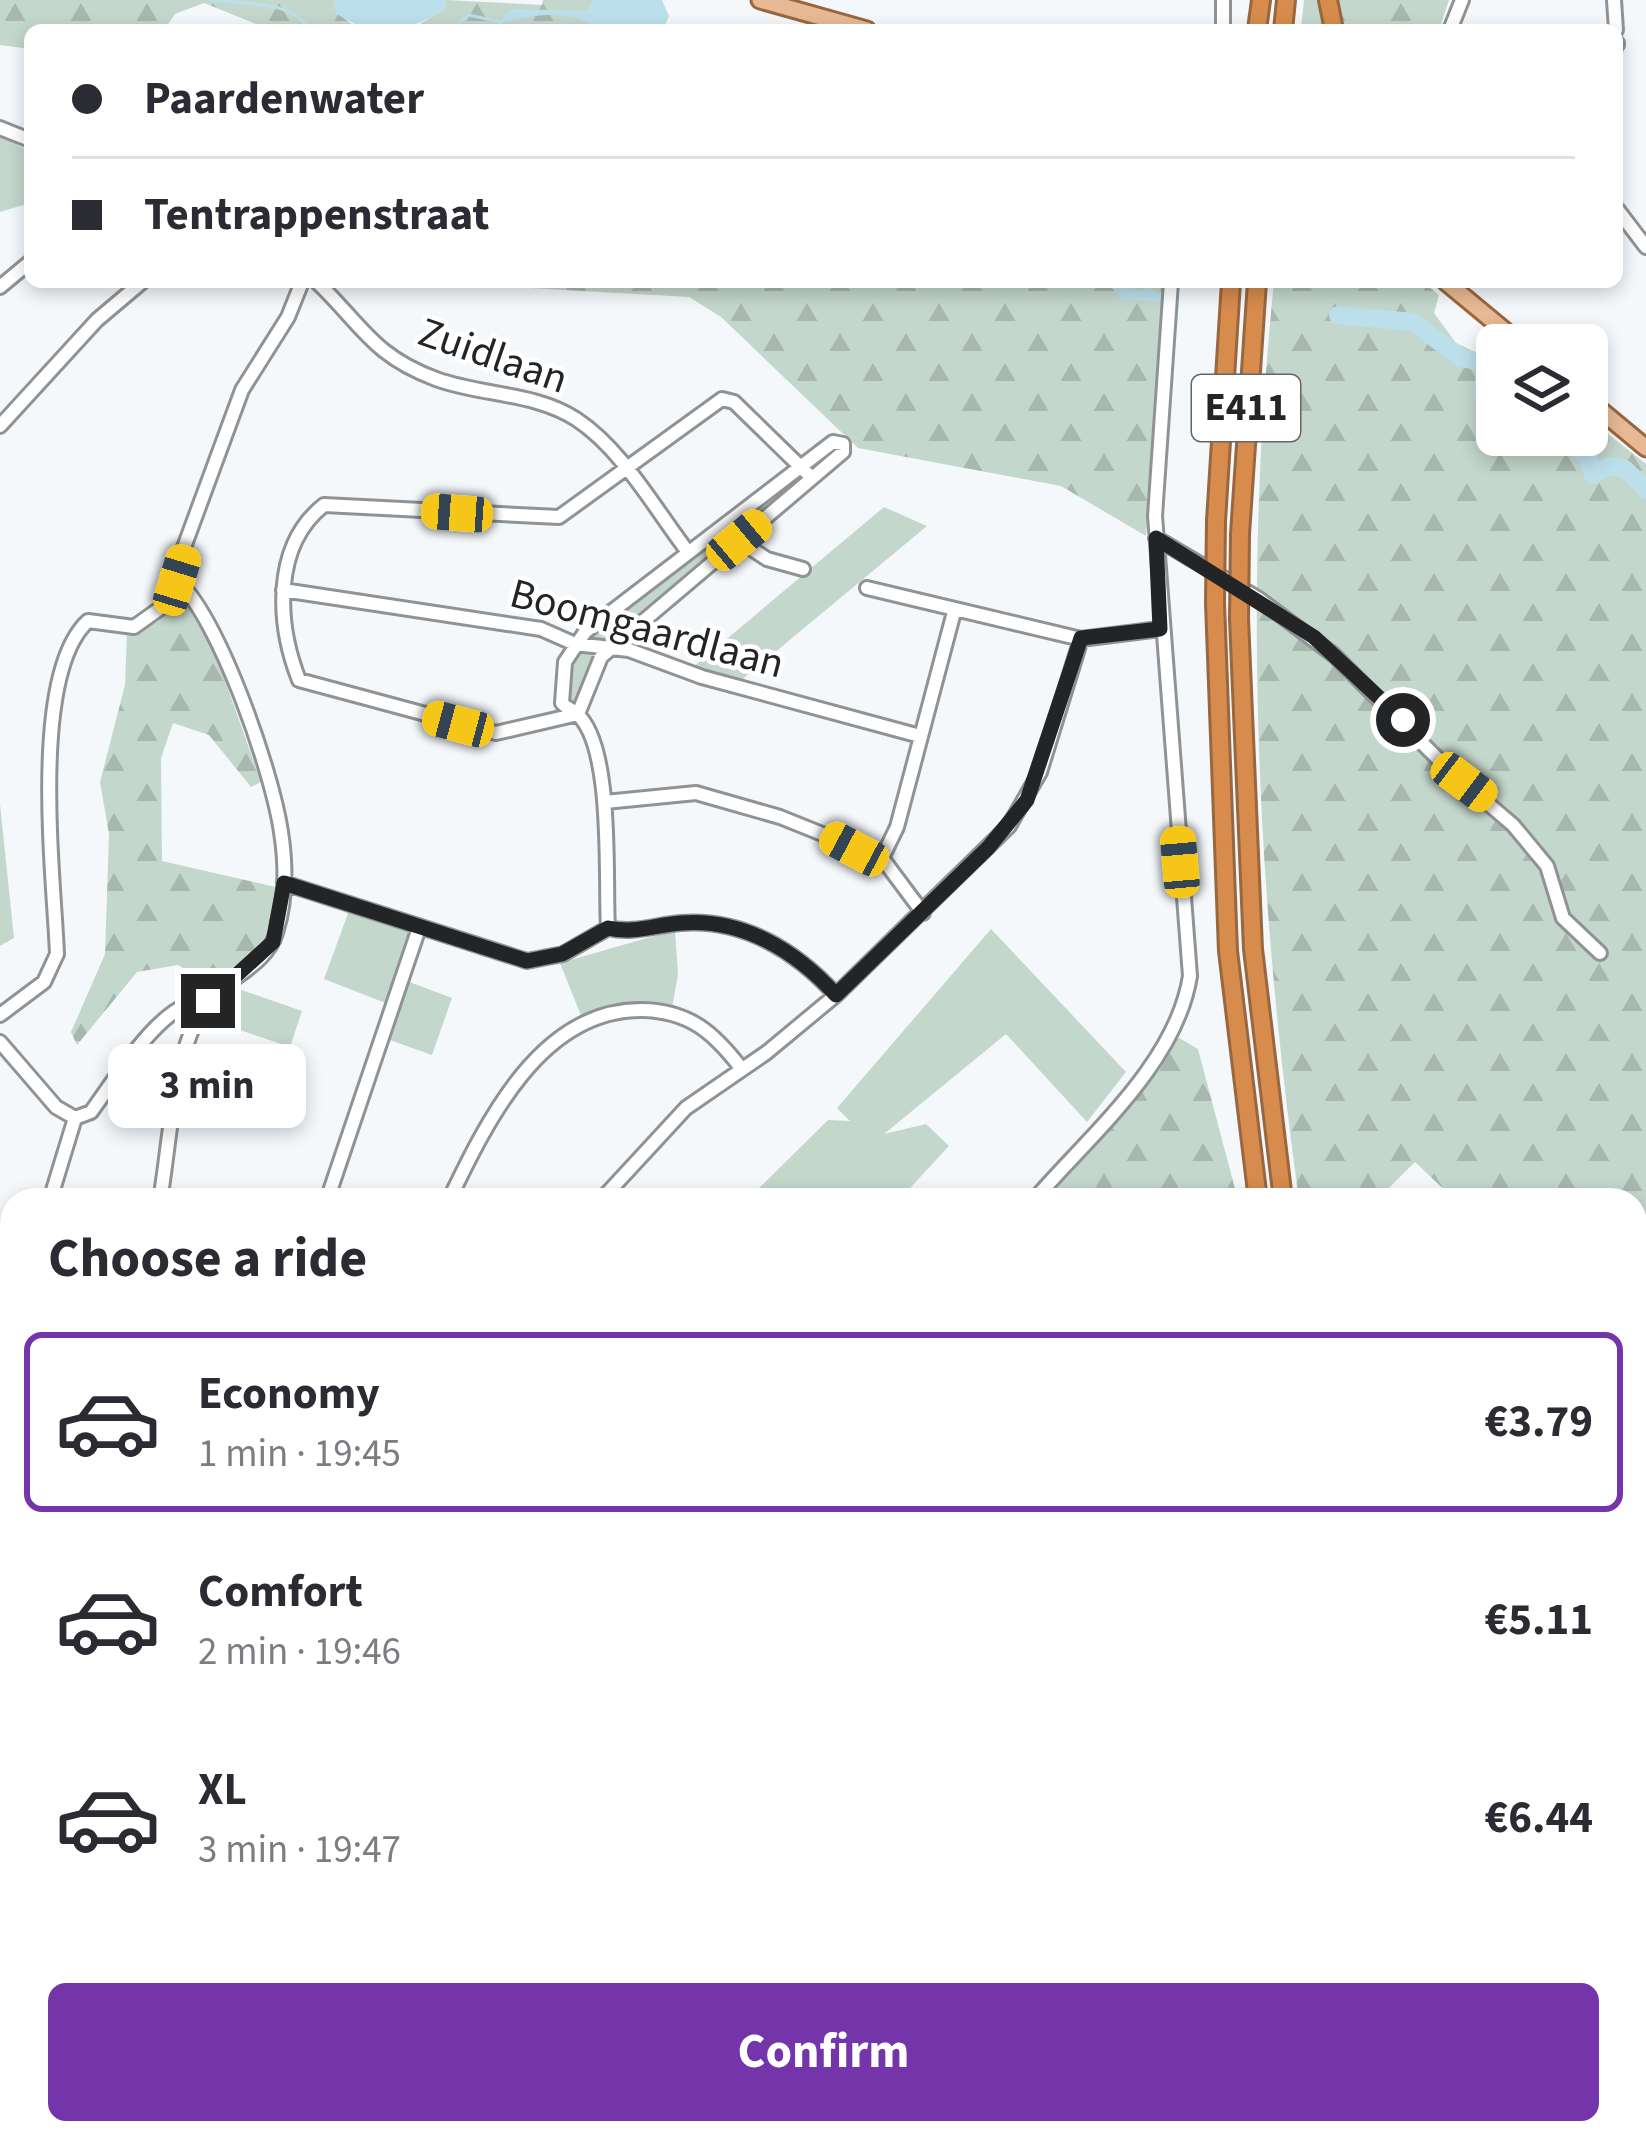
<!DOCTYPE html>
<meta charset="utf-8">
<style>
:root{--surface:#fff;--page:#f2f2f3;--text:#2b2b33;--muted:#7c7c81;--line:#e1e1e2;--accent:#7435aa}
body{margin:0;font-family:"Source Sans 3",sans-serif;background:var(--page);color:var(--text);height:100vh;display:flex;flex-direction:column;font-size:45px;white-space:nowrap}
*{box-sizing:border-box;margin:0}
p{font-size:39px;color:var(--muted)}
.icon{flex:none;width:66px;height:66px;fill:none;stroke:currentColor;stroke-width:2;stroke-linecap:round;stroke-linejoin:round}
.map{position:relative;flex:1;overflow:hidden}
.side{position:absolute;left:0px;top:1188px;width:1647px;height:957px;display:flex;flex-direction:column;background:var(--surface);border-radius:36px 36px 0 0;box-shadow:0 6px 18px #0003}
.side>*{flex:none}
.top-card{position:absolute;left:24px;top:24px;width:1599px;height:264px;border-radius:18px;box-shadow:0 6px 18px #0003;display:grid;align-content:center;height:264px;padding:0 48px;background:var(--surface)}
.buttons{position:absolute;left:1476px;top:324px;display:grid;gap:24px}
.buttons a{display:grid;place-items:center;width:132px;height:132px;border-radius:18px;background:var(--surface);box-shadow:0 6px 18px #0003;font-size:60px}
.end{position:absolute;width:54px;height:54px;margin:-27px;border:15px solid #222425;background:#fff;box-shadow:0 0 0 6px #fff}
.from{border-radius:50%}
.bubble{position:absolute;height:84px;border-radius:18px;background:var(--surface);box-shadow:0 6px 18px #0003;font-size:39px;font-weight:700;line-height:84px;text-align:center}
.car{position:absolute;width:36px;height:72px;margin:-36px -18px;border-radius:15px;box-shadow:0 0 9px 3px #0007;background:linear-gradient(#f5c518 24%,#345 0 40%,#f5c518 0 76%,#345 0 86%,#f5c518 0)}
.top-card b{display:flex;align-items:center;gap:42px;height:114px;font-size:45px}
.top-card b+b{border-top:3px solid var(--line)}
.top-card i{width:30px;height:30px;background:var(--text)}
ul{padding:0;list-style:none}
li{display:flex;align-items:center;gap:36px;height:180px;margin:0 24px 18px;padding:0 24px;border:6px solid transparent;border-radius:18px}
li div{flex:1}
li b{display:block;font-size:45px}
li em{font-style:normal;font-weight:700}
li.active{border-color:var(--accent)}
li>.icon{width:108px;height:108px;stroke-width:1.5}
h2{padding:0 48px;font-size:54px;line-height:144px}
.action{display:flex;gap:24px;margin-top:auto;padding:24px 48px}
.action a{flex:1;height:138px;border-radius:18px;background:var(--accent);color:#fff;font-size:48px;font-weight:700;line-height:138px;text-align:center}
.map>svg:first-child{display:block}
.green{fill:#c4d7cc}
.forest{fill:url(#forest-firs)}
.water{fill:#bce0eb}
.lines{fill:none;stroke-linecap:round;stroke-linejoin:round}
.stream{stroke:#bce0eb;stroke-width:3}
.river{stroke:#bce0eb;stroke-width:18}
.minor-casing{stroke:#909396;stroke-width:18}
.major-casing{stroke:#98673f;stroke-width:21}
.highway-casing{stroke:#98673f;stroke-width:22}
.minor{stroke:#fff;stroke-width:12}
.major{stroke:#e7b994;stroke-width:15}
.highway{stroke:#d78b4d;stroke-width:16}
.highway-bridge-casing{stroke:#98673f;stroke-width:22;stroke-linecap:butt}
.highway-bridge{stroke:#d78b4d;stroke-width:16}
.route{stroke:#222425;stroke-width:15}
.labels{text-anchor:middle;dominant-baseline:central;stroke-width:9;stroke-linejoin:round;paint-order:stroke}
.shield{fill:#fff;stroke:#646666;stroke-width:3}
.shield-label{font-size:39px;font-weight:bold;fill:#222425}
.street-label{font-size:42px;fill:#222425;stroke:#fff}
</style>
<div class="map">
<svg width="1646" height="2144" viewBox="0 0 1646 2144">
<defs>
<pattern id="forest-firs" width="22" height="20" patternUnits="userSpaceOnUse" patternTransform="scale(3)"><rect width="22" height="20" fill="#c4d7cc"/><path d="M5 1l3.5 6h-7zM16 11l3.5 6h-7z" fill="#a8b8af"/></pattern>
</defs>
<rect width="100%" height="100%" fill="#f4f8fb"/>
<path class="green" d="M0 137 30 151V203L0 212Z
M795 474 804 481 613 640 592 641 590 631Z
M884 507 927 526 739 682 692 668Z
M580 651 595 656 578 704 570 703C559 685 569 665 580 651Z
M0 804 14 938 0 946Z
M350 908 413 931 388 1004 324 979Z
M991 929 1126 1072 1087 1122 1006 1034 884 1134 926 1124 949 1146 899 1200H747L828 1120 850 1121 837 1108Z
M675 930 678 974 672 1009 627 1005 582 1018 560 963Z
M407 981 452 998 432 1055 387 1039Z
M236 988 302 1011 290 1047 207 1019 217 1002Z"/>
<path class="forest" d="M0 0H334L337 13 360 30H271L204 3 175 14 164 30H30V49L0 45Z
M446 0 542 5 543 0H594L587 10 598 30H410L444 9Z
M1304 0H1319L1325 30H1301Z
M1334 0H1449L1439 30H1339Z
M1166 282 1146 536 1061 486 858 448 721 317 689 297 462 284Z
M1274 282H1423L1439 295 1434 313 1456 343 1497 362V435H1587V417L1646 464V2144H1577L1573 2133H1635V1200H1455L1415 1162 1377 1200H1299C1257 897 1242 587 1274 282Z
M178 587 203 618 261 782 251 787 209 735 173 723 161 758 162 861 280 888C266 944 244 1006 178 965L137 972 77 1045 71 1032 105 954 109 834 100 782 125 685 127 633 159 621Z
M1176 1036 1198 1049 1238 1200H1041Z
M1429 2133H1511L1516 2144H1432Z"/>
<path class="water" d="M334 0H446L444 9C407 33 374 40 336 13Z
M594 0H662L669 16 663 30H598C573 7 526 15 496 25L512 9 586 11Z
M1107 282 1143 291 1144 282H1151L1152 291 1163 294 1162 302 1121 299Z"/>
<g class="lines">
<path class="stream" d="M211 0C242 4 296 0 308 30
M450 30 469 15 500 22"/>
<path class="river" d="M1338 315 1413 322 1461 358 1487 363 1482 393 1497 400
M1564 435 1588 457 1593 475 1609 466 1625 469 1646 490"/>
<g class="minor-casing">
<path id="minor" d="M1614 0 1616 30
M1223 30V0
M1450 30 1462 0
M1617 43V45
M0 128 30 140
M1617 209 1646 247
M317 282C361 324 373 356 436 379 482 396 534 392 576 419 622 449 655 509 688 552
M0 287 30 262
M0 426 97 320 142 282
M1156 538 1259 599 1334 655 1451 772 1513 825 1547 866 1563 918 1600 953
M738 540 767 559 803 569
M867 588 1081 639 1160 629
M283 590 541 629 575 644 629 650 702 677 920 736
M578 714 496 733 299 680C277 624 272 546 324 505L559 517 722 399 734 402 812 478
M578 714 601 657 843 452V444L833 442 585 632 565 662 562 703C566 708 573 710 577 714 614 746 605 881 608 928
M605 802 696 793 780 817 882 858 923 913
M882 858 897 827 954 612
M284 883 527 961 563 954 608 928C634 934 655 925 681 923 743 918 796 951 836 995
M0 1015 44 982 57 954C54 878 29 675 88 621L134 627 162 607 242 390 288 317 302 282
M0 1042 56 1107 75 1118
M50 1200 75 1118 91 1112C115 1080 165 995 208 1001
M160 1200C170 1145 173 1048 206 1004 226 978 266 966 276 933 286 901 286 864 281 832 272 771 220 620 177 580
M327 1200 419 928
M449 1200C487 1121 541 1009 642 1010 690 1011 714 1033 741 1068
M601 1200 686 1108 766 1053 836 995 1009 826 1040 772 1081 639
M1034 1200C1090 1135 1176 1064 1190 976L1155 516 1171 282
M0 1561 12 1544
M0 1851 12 1856"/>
</g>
<g class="major-casing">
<path id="major" d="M760 0 867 30
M1446 282 1522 345
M1587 399 1646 448"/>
</g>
<g class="highway-casing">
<path id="highway" d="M1328 0 1334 30
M1257 30 1261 0
M1283 30 1286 0
M1216 521 1231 282
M1240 534 1257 282
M1215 603 1228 951 1258 1200
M1239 619 1253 949 1283 1200
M1526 2133 1531 2144
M1554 2133 1559 2144"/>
</g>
<use href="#minor" class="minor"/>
<use href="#major" class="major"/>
<use href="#highway" class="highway"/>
<g class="highway-bridge-casing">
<path id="highway-bridge" d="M1215 603 1216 521
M1239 619 1240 534"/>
</g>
<use href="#highway-bridge" class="highway-bridge"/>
</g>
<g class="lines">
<path class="route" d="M208 1001 273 942 284 883 527 961 562 954 608 928C634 934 654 925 681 923 743 918 796 951 836 995L988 848 1027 800 1081 638 1160 629 1156 538 1314 637 1403 720"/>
</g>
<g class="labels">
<rect class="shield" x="1192" y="375" width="108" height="66" rx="9"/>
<g class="shield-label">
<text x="1246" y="408">E411</text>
</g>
<g class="street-label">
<text transform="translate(493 356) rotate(19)">Zuidlaan</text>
<text transform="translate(647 629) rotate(15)">Boomgaardlaan</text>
</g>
</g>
</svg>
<div class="buttons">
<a><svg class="icon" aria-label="layers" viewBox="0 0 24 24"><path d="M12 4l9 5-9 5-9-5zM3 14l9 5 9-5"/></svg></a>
</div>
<i class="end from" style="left:1403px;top:720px"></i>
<i class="end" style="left:208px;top:1001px"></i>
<div class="bubble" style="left:108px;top:1044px;width:198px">3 min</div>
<i class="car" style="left:457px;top:513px;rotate:274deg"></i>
<i class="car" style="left:739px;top:540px;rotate:50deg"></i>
<i class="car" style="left:177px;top:580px;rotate:17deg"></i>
<i class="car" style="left:458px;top:724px;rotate:285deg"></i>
<i class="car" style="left:1464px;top:782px;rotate:127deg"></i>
<i class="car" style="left:854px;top:849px;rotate:298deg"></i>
<i class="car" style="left:1180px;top:862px;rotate:355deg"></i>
<div class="top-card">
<b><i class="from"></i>Paardenwater</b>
<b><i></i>Tentrappenstraat</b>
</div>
<section class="side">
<h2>Choose a ride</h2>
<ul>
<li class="active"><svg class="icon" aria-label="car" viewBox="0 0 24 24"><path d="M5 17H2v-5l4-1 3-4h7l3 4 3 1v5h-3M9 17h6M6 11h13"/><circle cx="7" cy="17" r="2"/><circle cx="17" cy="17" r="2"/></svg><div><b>Economy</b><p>1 min · 19:45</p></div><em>€3.79</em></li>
<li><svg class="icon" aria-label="car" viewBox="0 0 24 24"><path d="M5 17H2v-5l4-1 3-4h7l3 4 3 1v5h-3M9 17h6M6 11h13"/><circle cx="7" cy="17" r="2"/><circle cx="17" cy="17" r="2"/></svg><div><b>Comfort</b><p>2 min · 19:46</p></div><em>€5.11</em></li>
<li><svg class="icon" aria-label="car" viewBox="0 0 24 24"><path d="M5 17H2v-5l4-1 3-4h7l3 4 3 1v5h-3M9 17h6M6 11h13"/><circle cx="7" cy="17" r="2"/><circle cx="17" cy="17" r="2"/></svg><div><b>XL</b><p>3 min · 19:47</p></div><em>€6.44</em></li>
</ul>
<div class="action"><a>Confirm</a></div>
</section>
</div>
